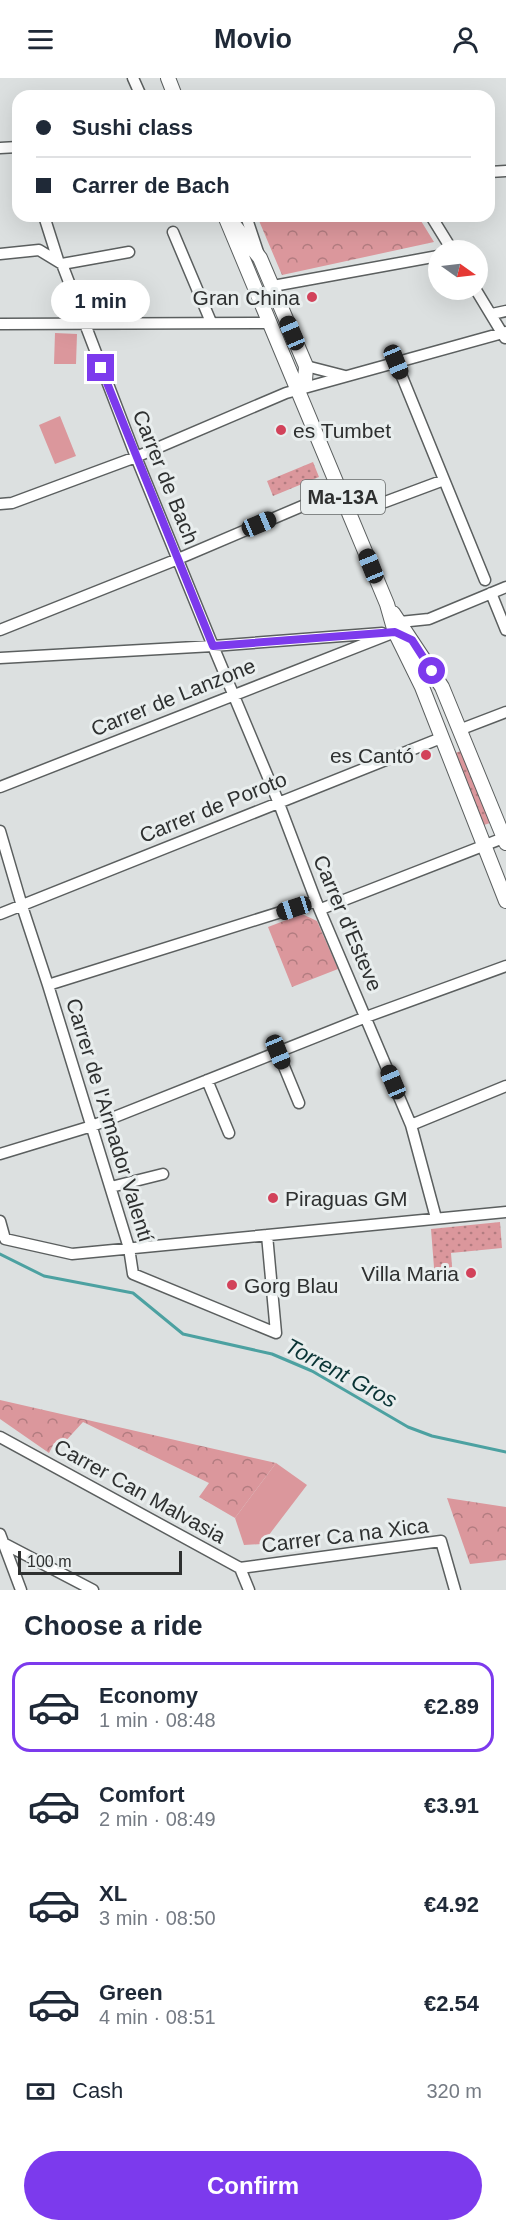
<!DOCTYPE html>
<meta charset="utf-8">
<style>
:root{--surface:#fff;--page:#f2f2f3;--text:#1f2937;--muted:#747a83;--line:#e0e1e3;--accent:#7c3aed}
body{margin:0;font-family:Helvetica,sans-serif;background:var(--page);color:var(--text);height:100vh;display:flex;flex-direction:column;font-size:22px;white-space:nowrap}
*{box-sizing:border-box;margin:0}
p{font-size:20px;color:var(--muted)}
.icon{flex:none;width:33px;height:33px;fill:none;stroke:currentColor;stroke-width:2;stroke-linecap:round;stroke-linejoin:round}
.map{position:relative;height:1512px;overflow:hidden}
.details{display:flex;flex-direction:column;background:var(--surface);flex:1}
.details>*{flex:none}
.banner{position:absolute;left:12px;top:12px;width:483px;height:132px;border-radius:18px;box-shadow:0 6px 24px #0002;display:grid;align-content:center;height:132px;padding:0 24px;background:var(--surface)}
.needle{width:39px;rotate:104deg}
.controls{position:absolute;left:428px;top:162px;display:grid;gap:12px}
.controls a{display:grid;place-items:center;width:60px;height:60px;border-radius:50%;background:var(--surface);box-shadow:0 6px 24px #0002;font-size:30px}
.scale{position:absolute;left:18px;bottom:15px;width:164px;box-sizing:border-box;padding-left:6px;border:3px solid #2e3030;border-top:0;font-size:16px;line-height:21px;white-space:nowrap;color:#2e3030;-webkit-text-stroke:4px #e9eeee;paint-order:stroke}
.end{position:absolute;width:27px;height:27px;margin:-14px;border:8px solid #7c3aed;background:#fff;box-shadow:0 0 0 3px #fff}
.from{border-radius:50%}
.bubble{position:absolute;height:42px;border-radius:21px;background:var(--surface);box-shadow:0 6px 24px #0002;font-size:20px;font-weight:700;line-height:42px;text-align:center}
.car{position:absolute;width:18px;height:36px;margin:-18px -9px;border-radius:8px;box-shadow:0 0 4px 2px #0007;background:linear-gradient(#222 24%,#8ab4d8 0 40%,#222 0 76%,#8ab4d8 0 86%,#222 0)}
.banner b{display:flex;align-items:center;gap:21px;height:57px;font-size:22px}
.banner b+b{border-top:2px solid var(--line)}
.banner i{width:15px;height:15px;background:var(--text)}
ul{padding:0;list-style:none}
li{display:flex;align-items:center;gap:18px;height:90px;margin:0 12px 9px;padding:0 12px;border:3px solid transparent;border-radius:18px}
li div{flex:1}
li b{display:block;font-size:22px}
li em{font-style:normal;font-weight:700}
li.current{border-color:var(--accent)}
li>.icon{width:54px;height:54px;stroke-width:1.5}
h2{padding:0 24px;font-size:27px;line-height:72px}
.pay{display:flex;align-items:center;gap:15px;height:66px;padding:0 24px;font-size:22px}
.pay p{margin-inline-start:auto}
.button{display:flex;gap:12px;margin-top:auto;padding:12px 24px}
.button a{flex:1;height:69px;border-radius:36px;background:var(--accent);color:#fff;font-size:24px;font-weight:700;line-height:69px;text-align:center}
header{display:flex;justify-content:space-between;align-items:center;height:78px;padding:0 24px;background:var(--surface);font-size:27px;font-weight:700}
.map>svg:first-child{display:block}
.grass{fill:url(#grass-dots)}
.park{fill:url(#park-crowns)}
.pitch{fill:#db979c}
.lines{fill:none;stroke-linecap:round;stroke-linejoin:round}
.stream{stroke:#4ca1a1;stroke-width:3}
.minor-casing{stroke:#5b5f5f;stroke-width:13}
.major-casing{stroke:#5b5f5f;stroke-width:16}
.minor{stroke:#fff;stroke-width:10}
.major{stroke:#fff;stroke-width:14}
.route{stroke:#7c3aed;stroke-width:8}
.poi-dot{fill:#d2425a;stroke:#e9eeee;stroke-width:2}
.labels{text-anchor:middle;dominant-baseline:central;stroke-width:6;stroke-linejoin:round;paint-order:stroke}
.shield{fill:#e9eeee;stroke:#666969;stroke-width:1.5}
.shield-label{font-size:20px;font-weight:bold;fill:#2e3030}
.poi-label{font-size:21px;fill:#2e3030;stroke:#e9eeee;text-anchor:end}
.street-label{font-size:21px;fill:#2e3030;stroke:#e9eeee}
.water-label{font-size:22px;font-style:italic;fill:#093334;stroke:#e9eeee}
</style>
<header><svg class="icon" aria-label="menu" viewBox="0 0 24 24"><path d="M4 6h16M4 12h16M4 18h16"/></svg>Movio<svg class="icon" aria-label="person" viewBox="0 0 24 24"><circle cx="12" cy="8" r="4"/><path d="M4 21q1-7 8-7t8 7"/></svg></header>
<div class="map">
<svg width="506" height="1512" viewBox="0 0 506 1512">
<defs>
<pattern id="grass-dots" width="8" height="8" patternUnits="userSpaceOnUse" patternTransform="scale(1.5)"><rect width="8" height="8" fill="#db979c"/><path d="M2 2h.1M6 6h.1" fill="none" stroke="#b27c80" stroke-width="1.8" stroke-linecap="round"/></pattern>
<pattern id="park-crowns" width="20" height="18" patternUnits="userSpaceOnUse" patternTransform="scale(1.5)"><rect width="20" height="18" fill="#db979c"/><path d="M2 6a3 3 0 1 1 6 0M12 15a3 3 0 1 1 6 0" fill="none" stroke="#b27c80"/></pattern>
</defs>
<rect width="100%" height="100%" fill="#dce0e0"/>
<path class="grass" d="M313 384 319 399 273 418 267 403Z
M461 673 490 745 484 747 455 675Z
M500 1144 502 1170 451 1175 453 1201 435 1202 431 1151Z"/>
<path class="park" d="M257 138H418L434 164 282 197Z
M302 836 317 843 338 891 292 909 268 849Z
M0 1322 276 1385 235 1440 199 1419 209 1405 83 1344 61 1368 54 1365 49 1375 0 1341Z
M447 1420 506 1429V1482L470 1486Z"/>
<path class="pitch" d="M55 255 77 256 76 286H54Z
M60 338 76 378 55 386 39 347Z
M276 1385 307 1407 262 1466 244 1467 235 1440Z"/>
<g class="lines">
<path class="stream" d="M0 1176 44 1198 133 1215 183 1256 272 1276 312 1293 408 1349 432 1358 506 1374"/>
<g class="minor-casing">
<path id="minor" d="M133 0 141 18
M0 70 18 69
M489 94 506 93
M44 138 58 182
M246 138 258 174
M431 138 452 172
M173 154 211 244
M0 176 39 172 62 186 136 379 213 568 278 723 316 823 411 1047 436 1140
M62 186 129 174
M273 208 438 178
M476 212 505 260
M492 236 506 233
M0 246 270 245
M396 284 485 502
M306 288 345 298
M385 424 444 402
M0 426 12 425 136 379 286 315 506 254
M491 515 506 552
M400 544 429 541 506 509
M0 552 178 481 340 412
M0 580 213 568 382 555
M459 652 506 634
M0 709 395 554
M0 753 22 828 48 907 129 1170 133 1196 276 1255 267 1157
M321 831 506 759
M0 836 441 660
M48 907 316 823
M278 974 299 1025
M207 1002 229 1055
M411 1047 506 1008
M0 1076 92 1048 366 939 506 888
M111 1109 163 1096
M0 1143 5 1161 72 1176 506 1134
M0 1359 240 1490 249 1512
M0 1456 21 1512
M3 1465 93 1512
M240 1490 441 1463 455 1512"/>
</g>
<g class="major-casing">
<path id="major" d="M168 0 175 18
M225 138 387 526 395 554 422 609 506 823
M234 147 260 180 306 288 305 303 298 313
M393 535 442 609 506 765"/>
</g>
<use href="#minor" class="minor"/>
<use href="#major" class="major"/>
</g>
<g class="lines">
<path class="route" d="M101 290 213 568 395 554 412 562 432 593"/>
</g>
<g class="poi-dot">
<circle cx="312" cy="219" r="6"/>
<circle cx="281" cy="352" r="6"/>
<circle cx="426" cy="677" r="6"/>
<circle cx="273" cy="1120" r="6"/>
<circle cx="471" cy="1195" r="6"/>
<circle cx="232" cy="1207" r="6"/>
</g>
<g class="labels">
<rect class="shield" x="301" y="402" width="84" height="34" rx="4.5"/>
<g class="shield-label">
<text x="343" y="419">Ma-13A</text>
</g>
<g class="poi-label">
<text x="300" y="219">Gran China</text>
<text x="293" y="352" text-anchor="start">es Tumbet</text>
<text x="414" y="677">es Cantó</text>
<text x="285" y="1120" text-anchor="start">Piraguas GM</text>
<text x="459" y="1195">Villa Maria</text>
<text x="244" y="1207" text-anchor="start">Gorg Blau</text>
</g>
<g class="street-label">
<text transform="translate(166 399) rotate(68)">Carrer de Bach</text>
<text transform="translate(173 619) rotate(-22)">Carrer de Lanzone</text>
<text transform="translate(213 729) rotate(-22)">Carrer de Poroto</text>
<text transform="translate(348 845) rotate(67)">Carrer d'Esteve</text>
<text transform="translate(110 1042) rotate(73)">Carrer de l'Armador Valentí</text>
<text transform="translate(140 1413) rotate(29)">Carrer Can Malvasia</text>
<text transform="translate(345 1457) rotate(-7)">Carrer Ca na Xica</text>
</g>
<g class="water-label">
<text transform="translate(341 1295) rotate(28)">Torrent Gros</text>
</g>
</g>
</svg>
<div class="controls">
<a><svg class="needle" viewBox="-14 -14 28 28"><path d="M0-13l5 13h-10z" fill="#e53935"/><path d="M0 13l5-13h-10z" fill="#747a83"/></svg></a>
</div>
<div class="scale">100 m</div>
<i class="end from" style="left:432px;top:593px"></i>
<i class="end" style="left:101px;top:290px"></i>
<div class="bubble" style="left:51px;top:202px;width:99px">1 min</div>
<i class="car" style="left:292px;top:255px;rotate:337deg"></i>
<i class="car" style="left:396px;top:284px;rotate:158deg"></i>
<i class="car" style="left:259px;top:446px;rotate:67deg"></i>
<i class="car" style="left:371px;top:488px;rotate:338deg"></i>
<i class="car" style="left:294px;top:830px;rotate:252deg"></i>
<i class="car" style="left:278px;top:974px;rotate:158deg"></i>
<i class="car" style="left:393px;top:1004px;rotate:337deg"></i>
<div class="banner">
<b><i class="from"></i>Sushi class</b>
<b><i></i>Carrer de Bach</b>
</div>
</div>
<section class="details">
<h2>Choose a ride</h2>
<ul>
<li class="current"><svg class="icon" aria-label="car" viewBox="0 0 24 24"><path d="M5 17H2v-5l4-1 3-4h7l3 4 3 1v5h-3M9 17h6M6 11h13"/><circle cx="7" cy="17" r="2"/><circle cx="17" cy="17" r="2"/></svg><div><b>Economy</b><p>1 min · 08:48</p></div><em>€2.89</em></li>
<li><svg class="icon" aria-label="car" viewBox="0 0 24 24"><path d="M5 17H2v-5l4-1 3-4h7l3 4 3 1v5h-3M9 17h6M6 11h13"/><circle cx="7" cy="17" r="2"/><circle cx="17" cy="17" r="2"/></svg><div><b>Comfort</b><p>2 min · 08:49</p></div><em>€3.91</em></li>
<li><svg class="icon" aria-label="car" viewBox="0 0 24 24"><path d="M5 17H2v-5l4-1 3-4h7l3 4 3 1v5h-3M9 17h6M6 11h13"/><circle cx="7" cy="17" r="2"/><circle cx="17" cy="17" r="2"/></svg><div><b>XL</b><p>3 min · 08:50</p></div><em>€4.92</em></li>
<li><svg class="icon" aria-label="car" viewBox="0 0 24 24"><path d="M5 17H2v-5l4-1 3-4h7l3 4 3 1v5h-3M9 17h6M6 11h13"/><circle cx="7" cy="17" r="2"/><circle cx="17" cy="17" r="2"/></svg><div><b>Green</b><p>4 min · 08:51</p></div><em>€2.54</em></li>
</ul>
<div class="pay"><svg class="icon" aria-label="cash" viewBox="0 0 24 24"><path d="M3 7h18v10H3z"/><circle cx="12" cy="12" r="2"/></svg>Cash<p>320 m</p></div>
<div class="button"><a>Confirm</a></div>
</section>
